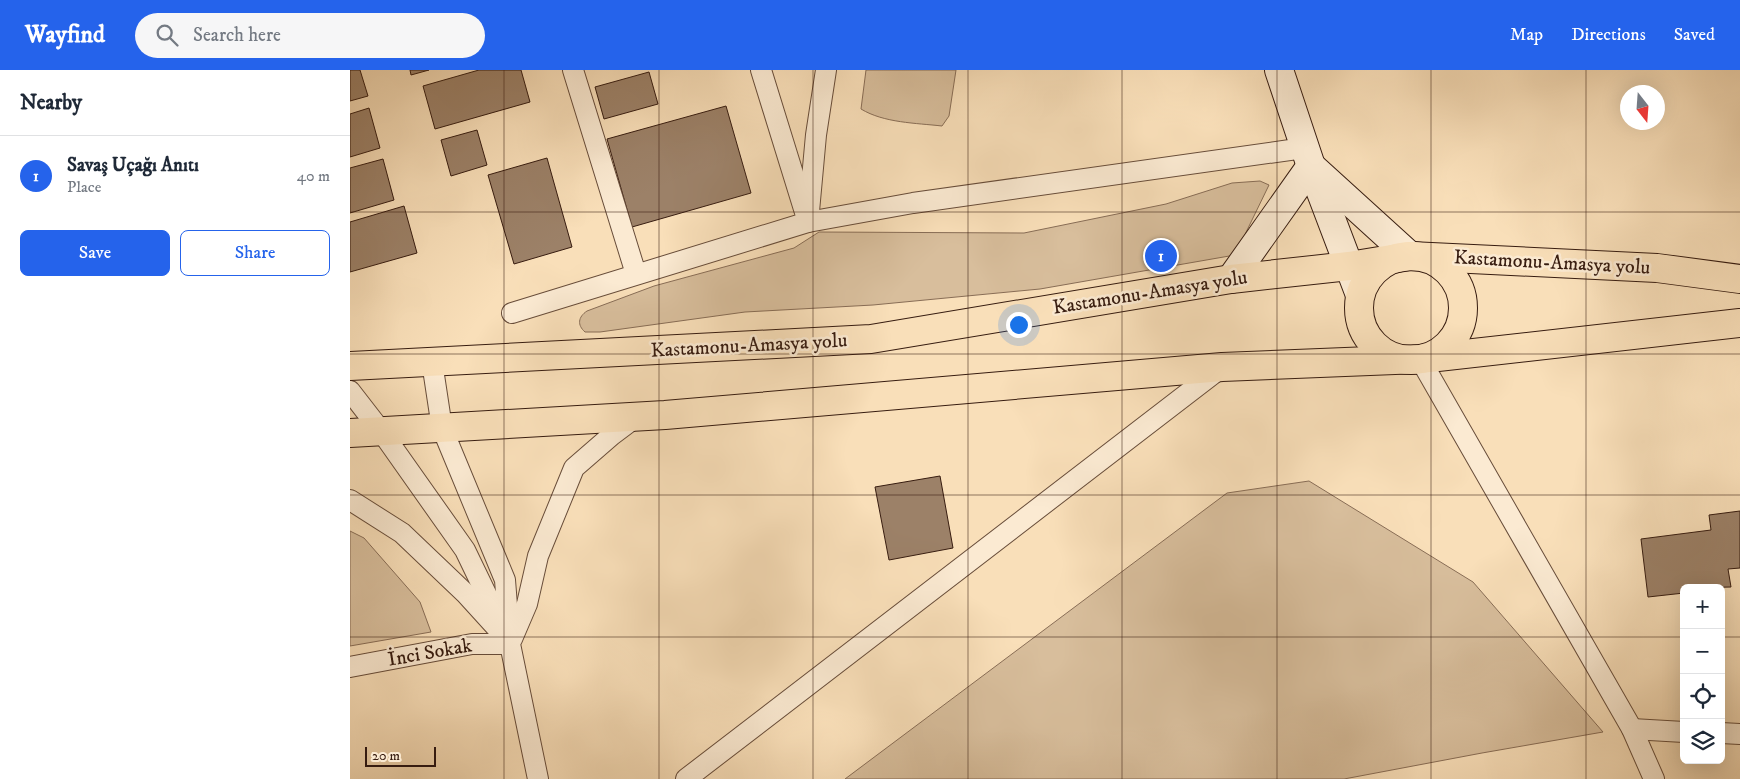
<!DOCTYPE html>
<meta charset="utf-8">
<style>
body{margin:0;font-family:"IM FELL DW Pica",serif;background:#f6f6f7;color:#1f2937}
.controls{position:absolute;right:15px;bottom:15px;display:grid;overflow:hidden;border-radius:8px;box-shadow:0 5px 20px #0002}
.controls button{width:45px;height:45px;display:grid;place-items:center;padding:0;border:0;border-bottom:1px solid #e0e1e3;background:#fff;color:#1f2937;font:25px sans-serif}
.compass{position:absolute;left:1270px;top:15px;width:45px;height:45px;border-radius:50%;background:#fff;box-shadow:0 5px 20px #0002;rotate:163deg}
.scale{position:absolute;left:15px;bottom:12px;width:71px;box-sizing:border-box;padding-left:5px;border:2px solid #371c10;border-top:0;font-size:14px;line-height:18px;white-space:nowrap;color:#371c10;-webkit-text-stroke:4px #fbead2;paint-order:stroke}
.you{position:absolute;left:668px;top:254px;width:18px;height:18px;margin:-12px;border:4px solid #fff;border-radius:50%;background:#1a73e8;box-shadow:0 0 0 8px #1a73e833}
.badge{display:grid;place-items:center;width:32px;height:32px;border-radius:50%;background:#2563eb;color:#fff;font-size:16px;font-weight:700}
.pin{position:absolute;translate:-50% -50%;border:2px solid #fff;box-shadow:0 1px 5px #0006}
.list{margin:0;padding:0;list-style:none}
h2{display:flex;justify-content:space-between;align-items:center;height:65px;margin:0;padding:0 20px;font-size:21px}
h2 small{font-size:16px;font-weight:400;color:#747a83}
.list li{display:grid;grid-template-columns:32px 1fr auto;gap:15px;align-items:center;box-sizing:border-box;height:80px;padding:0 20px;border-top:1px solid #e0e1e3}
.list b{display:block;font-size:19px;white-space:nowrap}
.list p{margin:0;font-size:16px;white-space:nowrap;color:#747a83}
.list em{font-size:16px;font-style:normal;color:#747a83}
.actions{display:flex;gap:10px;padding:15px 20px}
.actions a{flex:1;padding:11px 0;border:1px solid #2563eb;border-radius:8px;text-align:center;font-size:18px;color:#2563eb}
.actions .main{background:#2563eb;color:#fff}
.icon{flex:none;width:28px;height:28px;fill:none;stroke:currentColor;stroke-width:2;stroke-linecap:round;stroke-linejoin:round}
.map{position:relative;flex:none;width:1390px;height:709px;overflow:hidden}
header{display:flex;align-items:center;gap:30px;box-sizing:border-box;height:70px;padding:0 25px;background:#2563eb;color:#fff}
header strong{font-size:24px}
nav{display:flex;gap:28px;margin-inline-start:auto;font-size:18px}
.search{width:350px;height:45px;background:#f6f6f7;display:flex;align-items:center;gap:12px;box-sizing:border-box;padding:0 18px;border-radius:28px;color:#747a83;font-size:19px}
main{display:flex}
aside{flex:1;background:#fff}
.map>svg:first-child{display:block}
.green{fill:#d8be9c;stroke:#886d56}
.building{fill:#9c8168;stroke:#371c10}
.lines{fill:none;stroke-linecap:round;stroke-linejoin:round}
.street-casing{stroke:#684d3a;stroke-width:22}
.secondary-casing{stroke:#371c10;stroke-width:30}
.primary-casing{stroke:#371c10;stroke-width:30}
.street{stroke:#fbead2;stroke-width:20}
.secondary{stroke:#fbead2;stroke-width:28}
.primary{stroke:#f9dfb9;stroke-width:28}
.grid{fill:none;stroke:#371c10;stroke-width:1;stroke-opacity:0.55}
.labels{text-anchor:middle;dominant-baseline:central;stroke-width:5;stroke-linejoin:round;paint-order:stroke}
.street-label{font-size:20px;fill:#371c10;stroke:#fbead2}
</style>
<header>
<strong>Wayfind</strong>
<div class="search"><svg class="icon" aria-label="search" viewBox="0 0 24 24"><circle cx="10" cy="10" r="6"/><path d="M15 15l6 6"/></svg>Search here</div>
<nav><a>Map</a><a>Directions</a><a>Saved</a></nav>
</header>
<main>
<aside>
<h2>Nearby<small></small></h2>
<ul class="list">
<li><span class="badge">1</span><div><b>Savaş Uçağı Anıtı</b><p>Place</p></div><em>40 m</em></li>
</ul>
<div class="actions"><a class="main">Save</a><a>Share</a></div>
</aside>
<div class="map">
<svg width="1390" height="709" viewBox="0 0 1390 709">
<rect width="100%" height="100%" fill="#f9dfb9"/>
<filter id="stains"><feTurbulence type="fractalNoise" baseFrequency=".004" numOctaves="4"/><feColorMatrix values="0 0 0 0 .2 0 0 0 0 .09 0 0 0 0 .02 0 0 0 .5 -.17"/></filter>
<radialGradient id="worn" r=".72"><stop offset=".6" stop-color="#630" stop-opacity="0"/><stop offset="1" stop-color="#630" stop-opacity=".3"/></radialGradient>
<g class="green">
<path d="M516,0H606L599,46L592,56C566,53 534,53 511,39Z"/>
<path d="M910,111L919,115L885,185L690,219L523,235L395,242L250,262H235C227,255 228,247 237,241L304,216L444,178L469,162L674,163L816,134L882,113Z"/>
<polygon points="959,411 1123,512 1253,662 1132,683 994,709 495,709 877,423"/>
<polygon points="0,461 14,468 70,532 81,562 0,576"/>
</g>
<g class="building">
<polygon points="0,0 10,0 18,26 0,31"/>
<polygon points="60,0 79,0 61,5"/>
<polygon points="129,0 171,0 180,32 85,59 73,16"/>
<polygon points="299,2 308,34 254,49 245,17"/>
<polygon points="376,36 401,123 282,157 257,69"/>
<polygon points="19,38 30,78 0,87 0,44"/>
<polygon points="127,60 137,95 101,106 91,70"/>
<polygon points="197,88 222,177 164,194 138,105"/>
<polygon points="33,89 44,130 0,143 0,98"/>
<polygon points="54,136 67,183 0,202 0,152"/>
<polygon points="590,406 603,478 539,490 525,417"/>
<polygon points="1390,441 1390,498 1378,499 1381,517 1334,518 1334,523 1298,527 1291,469 1361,460 1359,445"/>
</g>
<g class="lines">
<g class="street-casing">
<g id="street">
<polyline points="223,0 286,204"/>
<polyline points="476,0 466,65 458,152 563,133 954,78"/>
<polyline points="162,243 458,152 411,0"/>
<polyline points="1070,289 1282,659 1304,709"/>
<polyline points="82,292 92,358 155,510 160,574 188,709"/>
<polyline points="0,321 31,361 115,480 155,563"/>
<polyline points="0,430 52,463 116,524 146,557"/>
<polyline points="162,569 177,534 188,486 224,398 262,365 286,347"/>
<polyline points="0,597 122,574 160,574"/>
<polyline points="1282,659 1334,662"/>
<polyline points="1371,663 1390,664"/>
<polyline points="336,709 872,297"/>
</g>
</g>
<g class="secondary-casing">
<g id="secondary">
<polyline points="929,0 961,96 1010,225"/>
<polyline points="881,209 961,96 1060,186"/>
</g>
</g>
<g class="primary-casing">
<g id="primary">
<circle cx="1061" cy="238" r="52"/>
<polyline points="0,296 521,269 881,209 999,196 1060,186 1307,198 1390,209"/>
<polyline points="0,363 315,345 872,297 1070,289 1390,253"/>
</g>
</g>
<use href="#street" class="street"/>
<use href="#secondary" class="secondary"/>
<use href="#primary" class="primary"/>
</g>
<path class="grid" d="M154,0V709M309,0V709M463,0V709M618,0V709M772,0V709M927,0V709M1081,0V709M1236,0V709M0,142H1390M0,284H1390M0,425H1390M0,567H1334M1371,567H1390"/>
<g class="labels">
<g class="street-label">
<text transform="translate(1202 193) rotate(3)">Kastamonu-Amasya yolu</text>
<text transform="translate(800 223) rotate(-9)">Kastamonu-Amasya yolu</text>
<text transform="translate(399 276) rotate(-3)">Kastamonu-Amasya yolu</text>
<text transform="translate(80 583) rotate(-10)">İnci Sokak</text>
</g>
</g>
<rect width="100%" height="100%" filter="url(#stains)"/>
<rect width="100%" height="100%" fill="url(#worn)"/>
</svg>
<div class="controls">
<button>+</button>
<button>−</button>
<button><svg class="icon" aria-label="locate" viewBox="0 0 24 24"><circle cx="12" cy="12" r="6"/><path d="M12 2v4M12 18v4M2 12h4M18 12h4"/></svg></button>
<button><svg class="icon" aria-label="layers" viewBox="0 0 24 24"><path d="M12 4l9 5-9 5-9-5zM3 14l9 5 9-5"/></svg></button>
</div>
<svg class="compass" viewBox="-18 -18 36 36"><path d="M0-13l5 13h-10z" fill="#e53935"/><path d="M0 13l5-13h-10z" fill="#747a83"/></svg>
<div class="scale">20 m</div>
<div class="you"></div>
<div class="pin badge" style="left:811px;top:186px">1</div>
</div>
</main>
